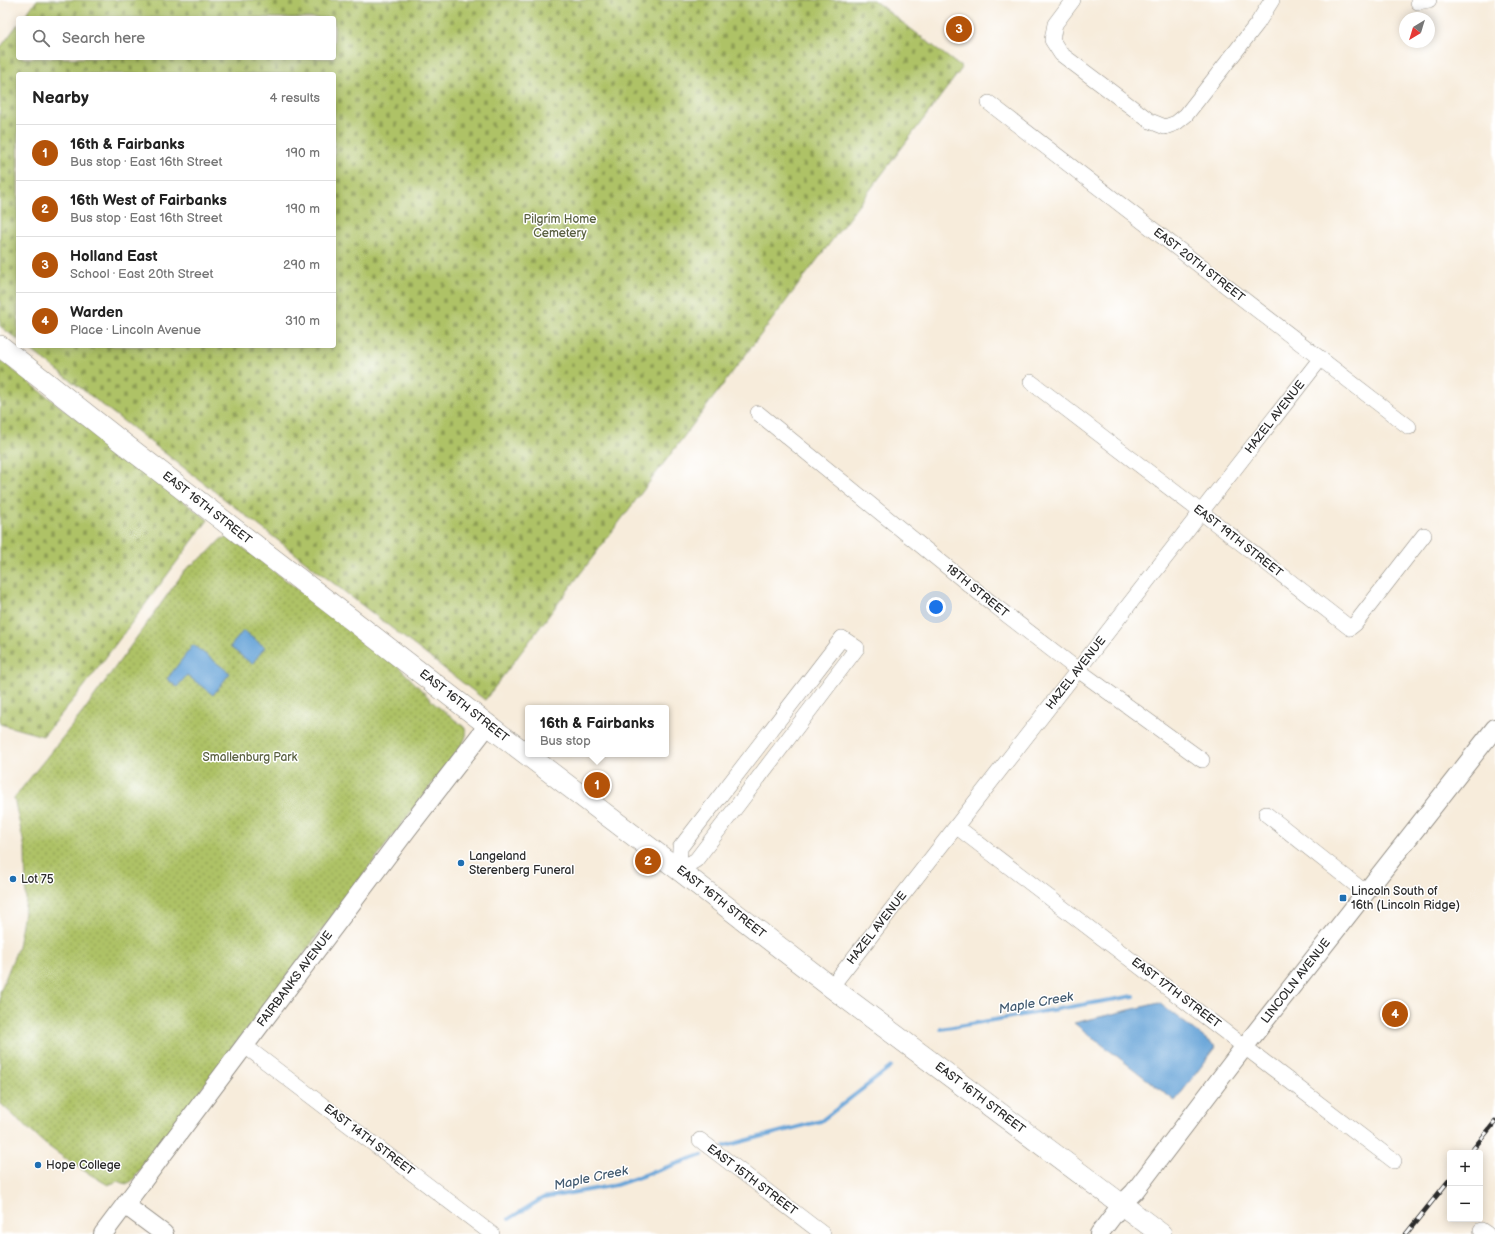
<!DOCTYPE html>
<meta charset="utf-8">
<style>
body{margin:0;font-family:"Balsamiq Sans",sans-serif;background:#f2f2f2;color:#222}
.controls{position:absolute;right:12px;bottom:12px;display:grid;overflow:hidden;border-radius:4px;box-shadow:0 2px 10px #0003}
.controls button{width:36px;height:36px;display:grid;place-items:center;padding:0;border:0;border-bottom:1px solid #e0e0e0;background:#fff;color:#222;font:20px sans-serif}
.compass{position:absolute;left:1399px;top:12px;width:36px;height:36px;border-radius:50%;background:#fff;box-shadow:0 2px 10px #0003;rotate:218deg}
.you{position:absolute;left:936px;top:607px;width:14px;height:14px;margin:-10px;border:3px solid #fff;border-radius:50%;background:#1a73e8;box-shadow:0 0 0 6px #1a73e833}
.badge{display:grid;place-items:center;width:26px;height:26px;border-radius:50%;background:#b45309;color:#fff;font-size:13px;font-weight:700}
.pin{position:absolute;translate:-50% -50%;border:2px solid #fff;box-shadow:0 1px 4px #0006}
.popup{position:absolute;left:525px;top:705px;width:144px;height:52px;box-sizing:border-box;display:grid;place-content:center;border-radius:4px;background:#fff;filter:drop-shadow(0 1px 3px #0005);font-size:13px;white-space:nowrap;color:#767676}
.popup b{font-size:15px;color:#222}
.popup::after{content:'';position:absolute;left:50%;top:100%;margin-left:-8px;border:8px solid transparent;border-top-color:#fff}
.list{margin:0;padding:0;list-style:none}
h2{display:flex;justify-content:space-between;align-items:center;height:52px;margin:0;padding:0 16px;font-size:17px}
h2 small{font-size:13px;font-weight:400;color:#767676}
.list li{display:grid;grid-template-columns:26px 1fr auto;gap:12px;align-items:center;box-sizing:border-box;height:56px;padding:0 16px;border-top:1px solid #e0e0e0}
.list b{display:block;font-size:15px;white-space:nowrap}
.list p{margin:0;font-size:13px;white-space:nowrap;color:#767676}
.list em{font-size:13px;font-style:normal;color:#767676}
.icon{flex:none;width:22px;height:22px;fill:none;stroke:currentColor;stroke-width:2;stroke-linecap:round;stroke-linejoin:round}
.map{position:relative;flex:none;width:1495px;height:1234px;overflow:hidden}
.search{position:absolute;background:#fff;box-shadow:0 2px 10px #0003;left:16px;top:16px;width:320px;height:44px;display:flex;align-items:center;gap:10px;box-sizing:border-box;padding:0 14px;border-radius:4px;color:#767676;font-size:15px}
.panel{position:absolute;background:#fff;box-shadow:0 2px 10px #0003;left:16px;top:72px;width:320px;height:276px;border-radius:4px}
.map>svg:first-child{display:block}
.cemetery{fill:url(#cemetery-stones);stroke:#6c7648}
.park{fill:url(#park-dots);stroke:#6c7648}
.water{fill:#67a4d8;stroke:#496882}
.lines{fill:none;stroke-linecap:round;stroke-linejoin:round}
.stream{stroke:#67a4d8;stroke-width:4}
.minor-casing{stroke:#918c83;stroke-width:16}
.tertiary-casing{stroke:#918c83;stroke-width:20}
.secondary-casing{stroke:#918c83;stroke-width:22}
.minor{stroke:#fff;stroke-width:15}
.tertiary{stroke:#fff;stroke-width:18}
.secondary{stroke:#fff;stroke-width:21}
.rail-casing{stroke:#2b2b2b;stroke-width:4.5}
.rail{stroke:#fff;stroke-width:3;stroke-dasharray:9;stroke-linecap:butt}
.poi-dot{fill:#1f6fb2;stroke:#fff;stroke-width:1.5}
.labels{text-anchor:middle;dominant-baseline:central;stroke-width:3;stroke-linejoin:round;paint-order:stroke}
.park-label{font-size:12px;fill:#596040;stroke:#fff}
.street-label{font-size:12px;fill:#2b2b2b;stroke:#fff}
.poi-label{font-size:12px;fill:#2b2b2b;stroke:#fff;text-anchor:start}
.water-label{font-size:13px;font-style:italic;fill:#435b70;stroke:#fff}
</style>
<div class="map">
<svg width="1495" height="1234" viewBox="0 0 1495 1234">
<defs>
<pattern id="cemetery-stones" width="16" height="16" patternUnits="userSpaceOnUse"><rect width="16" height="16" fill="#aec266"/><path d="M2 7V4a2 2 0 0 1 4 0v3zM10 15v-3a2 2 0 0 1 4 0v3z" fill="#8e9e54"/></pattern>
<pattern id="park-dots" width="8" height="8" patternUnits="userSpaceOnUse"><rect width="8" height="8" fill="#aec266"/><path d="M2 2h.1M6 6h.1" fill="none" stroke="#8e9e54" stroke-width="1.8" stroke-linecap="round"/></pattern>
</defs>
<rect width="100%" height="100%" fill="#fff"/>
<filter id="ink" filterUnits="userSpaceOnUse"><feTurbulence type="fractalNoise" baseFrequency=".025" numOctaves="2"/><feDisplacementMap in="SourceGraphic" scale="8" xChannelSelector="R" yChannelSelector="G"/><feConvolveMatrix kernelMatrix="1 2 1 2 8 2 1 2 1" color-interpolation-filters="sRGB"/></filter>
<filter id="wash" filterUnits="userSpaceOnUse"><feTurbulence type="fractalNoise" baseFrequency=".012" numOctaves="4" result="noise"/><feDisplacementMap in="SourceGraphic" scale="16" xChannelSelector="R" yChannelSelector="G"/><feGaussianBlur stdDeviation="0.9" result="paint"/><feColorMatrix in="noise" values="0 0 0 0 0 0 0 0 0 0 0 0 0 0 0 0 0 1.4 0 .05"/><feComposite in="paint" operator="in"/></filter>
<g filter="url(#wash)">
<rect width="100%" height="100%" fill="#f7ecdb"/>
<g class="cemetery">
<polygon points="37,0 873,0 962,68 485,700 26,346 334,346 334,74 18,74 18,340 0,326 0,48 18,24 18,58 334,58 334,18 23,18"/>
<polygon points="0,360 208,520 83,688 43,736 0,724"/>
</g>
<path class="park" d="M229,537L395,663L436,705L464,727C468,733 466,737 463,743L132,1181L126,1184L118,1181L108,1185L76,1166L45,1144L0,1103V992L18,947L26,900L25,849L14,798L83,712L186,569L208,553L221,539Z"/>
<g class="water">
<polygon points="243,631 265,647 252,664 230,647"/>
<polygon points="193,645 230,673 213,695 187,675 177,687 167,679"/>
<polygon points="1159,1003 1216,1047 1175,1101 1074,1023"/>
</g>
<g class="lines">
<g class="stream">
<polyline points="941,1029 1134,996"/>
<polyline points="725,1146 821,1121 891,1067"/>
<polyline points="509,1219 543,1198 616,1185 702,1155"/>
</g>
</g>
</g>
<g filter="url(#ink)">
<g class="lines">
<g class="minor-casing">
<g id="minor">
<polyline points="1073,0 1055,24 1052,40 1061,54 1150,121 1165,127 1176,123 1186,115 1257,24 1272,0"/>
<polyline points="1418,0 1418,2 1429,0"/>
<polyline points="989,103 1409,427"/>
<polyline points="1031,382 1201,512 1350,628 1355,624 1424,535"/>
<polyline points="758,413 994,605 1078,670 1202,760"/>
<polygon points="842,638 857,648 696,860 679,870 680,848"/>
<polyline points="1266,814 1366,893"/>
<polyline points="957,827 1394,1161"/>
<polyline points="831,987 1321,358"/>
<polyline points="245,1046 492,1234"/>
<polyline points="700,1140 823,1234"/>
<polyline points="1481,1230 1487,1234"/>
</g>
</g>
<g class="tertiary-casing">
<g id="tertiary">
<polyline points="125,1205 164,1234"/>
<polyline points="103,1234 406,831 488,725"/>
<polyline points="1099,1234 1122,1204 1134,1192 1245,1046 1495,728"/>
</g>
</g>
<g class="secondary-casing">
<polyline id="secondary" points="0,346 119,440 488,725 679,870 831,987 1161,1234"/>
</g>
<use href="#minor" class="minor"/>
<use href="#tertiary" class="tertiary"/>
<use href="#secondary" class="secondary"/>
<g class="rail-casing">
<g id="rail">
<polyline points="1470,1153 1495,1122"/>
<polyline points="1406,1234 1450,1179"/>
</g>
</g>
<use href="#rail" class="rail"/>
</g>
</g>
<g class="poi-dot">
<circle cx="461" cy="863" r="4"/>
<circle cx="13" cy="879" r="4"/>
<rect x="1339" y="894" width="8" height="8" rx="2"/>
<circle cx="38" cy="1165" r="4"/>
</g>
<g class="labels">
<g class="park-label">
<text x="560" y="219">Pilgrim Home<tspan x="560" dy="14">Cemetery</tspan></text>
<text x="250" y="757">Smallenburg Park</text>
</g>
<g class="street-label">
<text transform="translate(1199 265) rotate(38)">EAST 20TH STREET</text>
<text transform="translate(1275 417) rotate(-52)">HAZEL AVENUE</text>
<text transform="translate(207 508) rotate(38)">EAST 16TH STREET</text>
<text transform="translate(1238 541) rotate(38)">EAST 19TH STREET</text>
<text transform="translate(977 591) rotate(39)">18TH STREET</text>
<text transform="translate(1076 673) rotate(-52)">HAZEL AVENUE</text>
<text transform="translate(464 706) rotate(38)">EAST 16TH STREET</text>
<text transform="translate(721 902) rotate(38)">EAST 16TH STREET</text>
<text transform="translate(877 928) rotate(-52)">HAZEL AVENUE</text>
<text transform="translate(295 979) rotate(-53)">FAIRBANKS AVENUE</text>
<text transform="translate(1296 981) rotate(-52)">LINCOLN AVENUE</text>
<text transform="translate(1176 993) rotate(37)">EAST 17TH STREET</text>
<text transform="translate(980 1098) rotate(37)">EAST 16TH STREET</text>
<text transform="translate(369 1140) rotate(37)">EAST 14TH STREET</text>
<text transform="translate(752 1180) rotate(37)">EAST 15TH STREET</text>
</g>
<g class="poi-label">
<text x="469" y="856">Langeland<tspan x="469" dy="14">Sterenberg Funeral</tspan></text>
<text x="21" y="879">Lot 75</text>
<text x="1351" y="891">Lincoln South of<tspan x="1351" dy="14">16th (Lincoln Ridge)</tspan></text>
<text x="46" y="1165">Hope College</text>
</g>
<g class="water-label">
<text transform="translate(1036 1003) rotate(-10)">Maple Creek</text>
<text transform="translate(591 1178) rotate(-12)">Maple Creek</text>
</g>
</g>
</svg>
<div class="controls">
<button>+</button>
<button>−</button>
</div>
<svg class="compass" viewBox="-18 -18 36 36"><path d="M0-13l5 13h-10z" fill="#e53935"/><path d="M0 13l5-13h-10z" fill="#767676"/></svg>
<div class="you"></div>
<div class="pin badge" style="left:597px;top:785px">1</div>
<div class="popup"><b>16th &amp; Fairbanks</b>Bus stop</div>
<div class="pin badge" style="left:648px;top:861px">2</div>
<div class="pin badge" style="left:959px;top:29px">3</div>
<div class="pin badge" style="left:1395px;top:1014px">4</div>
<div class="search"><svg class="icon" aria-label="search" viewBox="0 0 24 24"><circle cx="10" cy="10" r="6"/><path d="M15 15l6 6"/></svg>Search here</div>
<section class="panel">
<h2>Nearby<small>4 results</small></h2>
<ul class="list">
<li><span class="badge">1</span><div><b>16th &amp; Fairbanks</b><p>Bus stop · East 16th Street</p></div><em>190 m</em></li>
<li><span class="badge">2</span><div><b>16th West of Fairbanks</b><p>Bus stop · East 16th Street</p></div><em>190 m</em></li>
<li><span class="badge">3</span><div><b>Holland East</b><p>School · East 20th Street</p></div><em>290 m</em></li>
<li><span class="badge">4</span><div><b>Warden</b><p>Place · Lincoln Avenue</p></div><em>310 m</em></li>
</ul>
</section>
</div>
